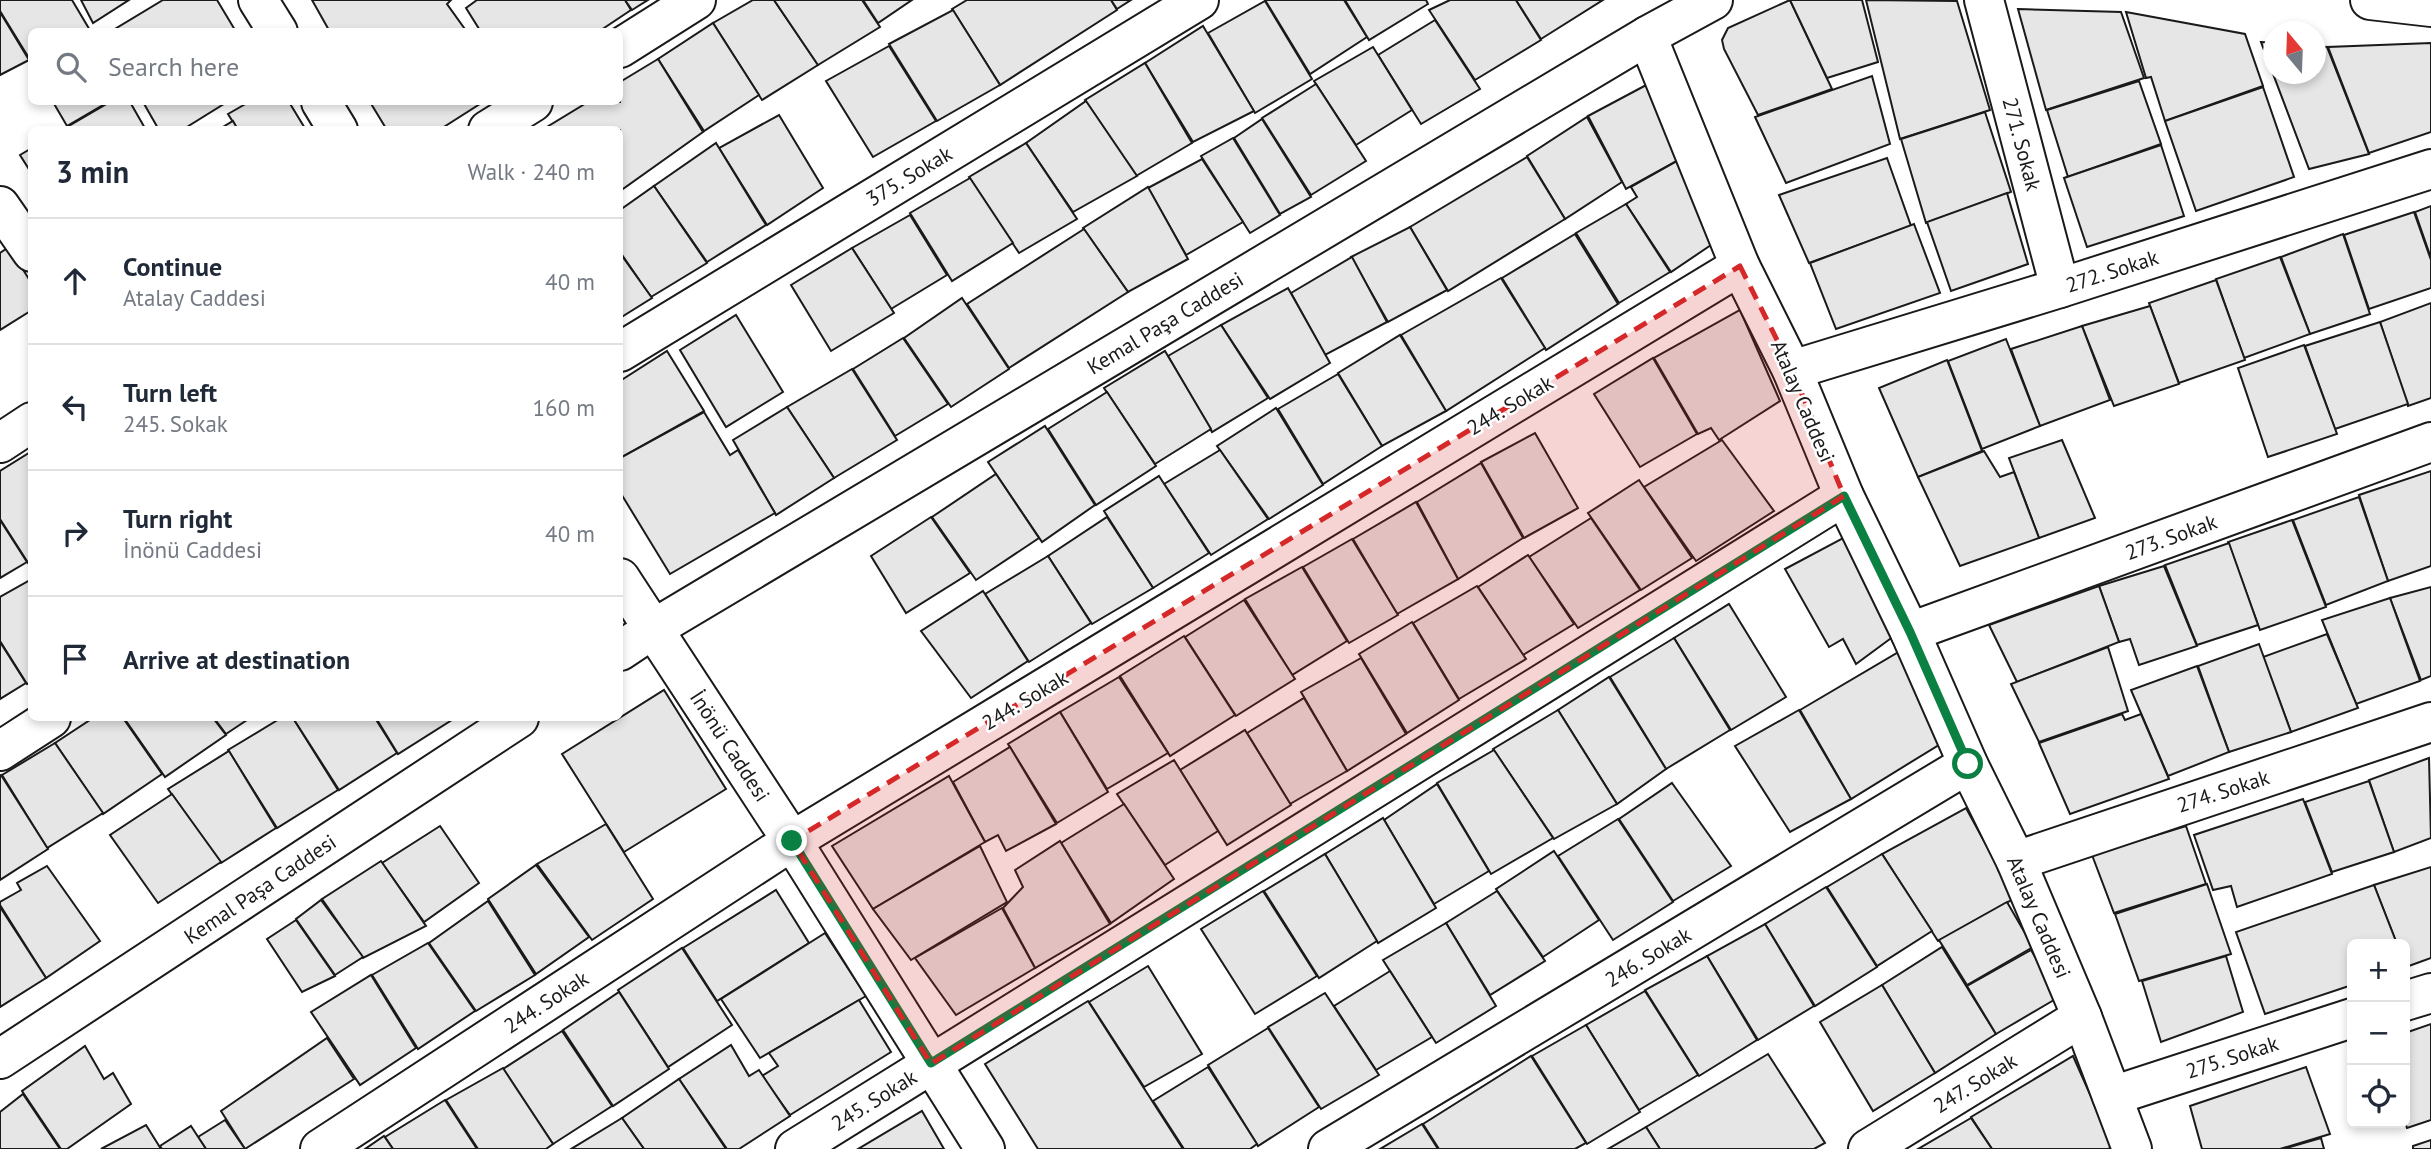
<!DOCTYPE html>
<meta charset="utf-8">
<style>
body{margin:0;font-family:"PT Sans",sans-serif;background:#f2f2f3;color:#1f2937}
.controls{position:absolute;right:21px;bottom:21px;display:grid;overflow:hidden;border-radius:10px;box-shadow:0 4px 10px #0003}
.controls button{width:63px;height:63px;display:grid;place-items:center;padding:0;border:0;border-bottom:2px solid #e0e1e3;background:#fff;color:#1f2937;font:35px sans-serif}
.compass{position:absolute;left:2263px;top:21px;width:63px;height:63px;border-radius:50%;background:#fff;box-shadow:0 4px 10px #0003;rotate:341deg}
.stop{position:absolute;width:21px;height:21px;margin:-16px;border:5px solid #0b8043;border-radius:50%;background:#fff}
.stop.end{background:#0b8043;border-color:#fff;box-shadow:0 2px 7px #0008}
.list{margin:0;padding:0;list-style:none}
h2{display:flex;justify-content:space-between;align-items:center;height:91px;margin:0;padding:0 28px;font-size:30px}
h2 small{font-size:23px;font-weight:400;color:#747a83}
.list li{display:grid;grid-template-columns:46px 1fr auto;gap:21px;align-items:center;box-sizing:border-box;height:126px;padding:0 28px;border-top:2px solid #e0e1e3}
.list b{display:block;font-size:26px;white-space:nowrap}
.list p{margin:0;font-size:23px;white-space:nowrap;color:#747a83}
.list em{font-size:23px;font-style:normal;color:#747a83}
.icon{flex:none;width:38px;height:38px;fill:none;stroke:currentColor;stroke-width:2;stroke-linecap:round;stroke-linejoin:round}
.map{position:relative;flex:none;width:2431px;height:1149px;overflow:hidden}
.search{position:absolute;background:#fff;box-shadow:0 4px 10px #0003;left:28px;top:28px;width:595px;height:77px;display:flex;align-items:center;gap:18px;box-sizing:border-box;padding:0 24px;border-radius:10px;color:#747a83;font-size:26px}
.panel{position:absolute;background:#fff;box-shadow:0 4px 10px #0003;left:28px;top:126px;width:595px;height:595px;border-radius:10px}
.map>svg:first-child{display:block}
.building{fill:#e6e6e6;stroke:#1a1a1a;stroke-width:2}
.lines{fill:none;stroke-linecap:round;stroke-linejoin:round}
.minor-casing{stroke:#1a1a1a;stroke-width:42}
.minor{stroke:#fff;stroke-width:38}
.route{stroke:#0b8043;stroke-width:9}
.marked{fill:#d62828;fill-opacity:0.2;stroke:#d62828;stroke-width:5;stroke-dasharray:14 9;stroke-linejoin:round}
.labels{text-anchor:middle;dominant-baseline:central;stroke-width:5;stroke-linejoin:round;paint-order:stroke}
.street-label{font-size:21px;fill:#1a1a1a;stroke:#fff}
</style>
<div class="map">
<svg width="2431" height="1149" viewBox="0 0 2431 1149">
<rect width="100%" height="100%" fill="#fff"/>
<g class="building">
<polygon points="0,0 72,0 91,32 32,32 32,63 0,11"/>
<polygon points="81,0 129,0 93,23"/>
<polygon points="163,0 217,0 235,30 110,32"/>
<polygon points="312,0 451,0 447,4 467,32 330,32"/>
<polygon points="477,0 625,0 631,10 598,32 481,32 466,8"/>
<polygon points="625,0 648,0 632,10"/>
<polygon points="753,0 774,0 818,65 762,100 713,23"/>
<polygon points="774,0 862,0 880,27 818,65"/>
<polygon points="863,0 912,0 878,23"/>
<polygon points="967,0 1111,0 1117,10 1000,85 952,9"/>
<polygon points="1111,0 1131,0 1117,9"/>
<polygon points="1265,0 1344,0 1367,37 1310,74"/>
<polygon points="1345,0 1426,0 1428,4 1369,40"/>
<polygon points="1450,0 1516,0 1541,40 1475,80 1429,10"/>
<polygon points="1516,0 1603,0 1541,39"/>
<polygon points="1790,0 1832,89 1758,115 1724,49 1722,40 1728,28"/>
<polygon points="1790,0 1862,0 1878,62 1827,78"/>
<polygon points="1866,0 1957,1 1990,110 1900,139"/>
<polygon points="1265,1 1312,79 1255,113 1208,33"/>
<polygon points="2018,9 2121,12 2144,78 2046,110"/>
<polygon points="953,10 1000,85 937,121 889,44"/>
<polygon points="0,12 29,60 0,75"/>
<polygon points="2126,12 2245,34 2263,86 2165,121 2151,77 2146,78"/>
<polygon points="1435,20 1480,89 1421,124 1378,55"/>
<polygon points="713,23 759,95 704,131 658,59"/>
<polygon points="1203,26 1254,111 1193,142 1145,63"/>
<polygon points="2261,42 2274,43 2274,74 2316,74 2316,46 2327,47 2369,154 2309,169"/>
<polygon points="2431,43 2431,132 2369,153 2328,47"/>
<polygon points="889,46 936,121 873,157 826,81"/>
<polygon points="1373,47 1412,110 1356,145 1314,81"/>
<polygon points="658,59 703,132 620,191 620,130 542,130 588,102 620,102 620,82"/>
<polygon points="1145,63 1192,143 1136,176 1085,100"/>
<polygon points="1872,76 1890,144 1786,183 1755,117"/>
<polygon points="2139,81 2161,144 2068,177 2047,110"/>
<polygon points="1650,83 1684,157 1626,189 1588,116"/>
<polygon points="1316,84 1366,161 1311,195 1262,118"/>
<polygon points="2263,87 2294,177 2196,211 2165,121"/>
<polygon points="1086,101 1137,176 1073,212 1026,143"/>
<polygon points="53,102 108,102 67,126"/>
<polygon points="110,102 130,102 146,130 62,130"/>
<polygon points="143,102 227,102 182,130 159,130"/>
<polygon points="249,102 289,102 306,130 238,130 228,114"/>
<polygon points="370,102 483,102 439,130 387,130"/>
<polygon points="1985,112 2011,192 1926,223 1901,139"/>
<polygon points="779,115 823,188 767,225 719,148"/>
<polygon points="1587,117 1622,182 1565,219 1527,156"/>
<polygon points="1262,119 1311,197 1280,214 1234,138"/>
<polygon points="233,121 238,130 218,130"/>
<polygon points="1233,138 1280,215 1250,233 1201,156"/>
<polygon points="716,143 766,225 707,262 654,186"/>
<polygon points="1026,143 1077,219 1019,253 969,177"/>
<polygon points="2161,145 2184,216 2087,247 2064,178"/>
<polygon points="32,148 32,174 20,155"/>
<polygon points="1527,157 1565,219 1448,291 1410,227"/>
<polygon points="1887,158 1911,226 1809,263 1779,195"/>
<polygon points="1202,159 1243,222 1186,255 1148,188"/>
<polygon points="1679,160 1717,241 1671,272 1626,204 1637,197 1631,187"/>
<polygon points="970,178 1013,243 952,281 910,213"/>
<polygon points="654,186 707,263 651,297 620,252 620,210"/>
<polygon points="1148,187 1188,259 1128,292 1083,228"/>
<polygon points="2007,193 2028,264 1951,291 1927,222"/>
<polygon points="1626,204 1670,272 1619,303 1576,233"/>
<polygon points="2431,206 2431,258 2415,212"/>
<polygon points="2414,212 2431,260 2431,288 2369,309 2344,235"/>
<polygon points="910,215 947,275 891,309 852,248"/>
<polygon points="1914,224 1940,293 1836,329 1810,263"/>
<polygon points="1410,227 1447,290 1388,322 1351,257"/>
<polygon points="1084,229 1128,292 1009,368 967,304"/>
<polygon points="1575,234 1618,304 1546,350 1502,278"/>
<polygon points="2343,234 2370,314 2310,334 2281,257"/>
<polygon points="9,247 32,284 32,310 0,330 0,253"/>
<polygon points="852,248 894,313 831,351 791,285"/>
<polygon points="620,253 652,298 620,318"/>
<polygon points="1352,257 1387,322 1325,355 1291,293"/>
<polygon points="2280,257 2310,334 2244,358 2216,279"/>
<polygon points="1501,278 1545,348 1446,411 1401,335"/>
<polygon points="2216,280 2245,360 2179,383 2149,303"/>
<polygon points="1288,288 1330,363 1270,399 1221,325"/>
<polygon points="962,298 1009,369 951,407 904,338"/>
<polygon points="2431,303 2431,398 2408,406 2380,322"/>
<polygon points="2150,306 2179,384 2114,406 2082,326"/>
<polygon points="1740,310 1780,401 1719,440 1711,428 1698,434 1654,358"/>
<polygon points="736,315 783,392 726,427 680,350"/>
<polygon points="2380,322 2408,404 2335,429 2305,346"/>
<polygon points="1221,325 1268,398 1212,432 1168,356"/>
<polygon points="2082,326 2110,400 2040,426 2011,349"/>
<polygon points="1400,335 1446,411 1382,446 1338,373"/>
<polygon points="903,338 948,404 895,436 853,369"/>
<polygon points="2006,339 2040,426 1982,449 1948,361"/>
<polygon points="2304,345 2337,434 2268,457 2238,368"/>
<polygon points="667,351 704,411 620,458 620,381"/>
<polygon points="1165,351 1211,429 1155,464 1104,388"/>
<polygon points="1653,358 1697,434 1640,467 1594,394"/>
<polygon points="1947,360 1982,451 1918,477 1879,388"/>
<polygon points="852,369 897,440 834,478 787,407"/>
<polygon points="1338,374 1382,446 1323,484 1278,409"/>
<polygon points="1107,392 1156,466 1096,505 1048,429"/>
<polygon points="787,407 834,478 776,515 733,440"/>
<polygon points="1276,408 1323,485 1269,519 1217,446"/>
<polygon points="704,412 730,455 738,450 775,513 670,574 620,492 620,458"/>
<polygon points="1045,426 1095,505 1042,542 988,462"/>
<polygon points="1535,433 1578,508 1524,538 1481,462"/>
<polygon points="1722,440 1774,511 1696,561 1644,487"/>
<polygon points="2062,440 2095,518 2039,538 2009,458"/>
<polygon points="1220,450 1268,519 1211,555 1164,484"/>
<polygon points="32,451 32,569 0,519 0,471"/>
<polygon points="1984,451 2000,477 2014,472 2039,538 1960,566 1918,477"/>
<polygon points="1481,463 1523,538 1458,579 1417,502"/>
<polygon points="2431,471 2431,566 2388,581 2359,495"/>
<polygon points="996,474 1039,538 976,580 932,517"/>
<polygon points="1159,476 1209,553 1153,588 1104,511"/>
<polygon points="1639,480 1692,558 1641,590 1588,513"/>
<polygon points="2359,497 2388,581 2326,605 2293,520"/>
<polygon points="1416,502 1458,579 1397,614 1353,539"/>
<polygon points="931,517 970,573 906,613 871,556"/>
<polygon points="1107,517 1153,588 1092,624 1048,556"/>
<polygon points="1591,518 1640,590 1578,628 1529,557"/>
<polygon points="0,520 27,562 0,578"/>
<polygon points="2292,520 2326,607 2260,630 2228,542"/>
<polygon points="1845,537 1894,636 1856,664 1843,639 1829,647 1785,569"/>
<polygon points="1352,539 1398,615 1349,643 1303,567"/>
<polygon points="2229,543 2258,625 2197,645 2165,565"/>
<polygon points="1528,555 1574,624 1523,655 1478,587"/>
<polygon points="1048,556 1091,623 1029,662 985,594"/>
<polygon points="2164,566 2197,646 2139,665 2130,639 2119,642 2099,586"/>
<polygon points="1302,567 1347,641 1292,675 1245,599"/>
<polygon points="32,579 32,682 27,684 0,641 0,597"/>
<polygon points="1477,586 1526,659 1459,699 1413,623"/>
<polygon points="2099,586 2119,642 2017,682 1989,625"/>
<polygon points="2431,587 2431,676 2421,680 2390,598"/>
<polygon points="983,591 1028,661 971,698 921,631"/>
<polygon points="2390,598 2420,681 2356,704 2322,620"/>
<polygon points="1244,600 1295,679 1236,716 1185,637"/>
<polygon points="1729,604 1786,697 1731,730 1674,638"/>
<polygon points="1412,622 1459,700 1407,733 1359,654"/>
<polygon points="2327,634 2358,708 2291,732 2263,657"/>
<polygon points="1184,636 1235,715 1170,756 1120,676"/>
<polygon points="1674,638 1730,730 1666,769 1610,677"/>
<polygon points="0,642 26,683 0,699"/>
<polygon points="2259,644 2291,732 2229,752 2198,666"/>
<polygon points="2108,647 2128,711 2039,742 2011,684"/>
<polygon points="1902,650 1942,743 1851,799 1800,710"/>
<polygon points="1361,658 1406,734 1347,771 1301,692"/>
<polygon points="2197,666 2229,752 2168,776 2131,690"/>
<polygon points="1119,677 1168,753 1107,789 1060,712"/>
<polygon points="1609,677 1666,769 1617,804 1558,710"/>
<polygon points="664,690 726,789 624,852 562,754"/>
<polygon points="1304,698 1347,771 1290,804 1247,733"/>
<polygon points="1558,710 1617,804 1554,839 1493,749"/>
<polygon points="1799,710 1851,799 1790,832 1735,746"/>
<polygon points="1060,712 1108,792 1057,823 1008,744"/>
<polygon points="2122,714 2125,720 2141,714 2169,779 2070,814 2039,743"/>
<polygon points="93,718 123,718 162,774 103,814 55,743"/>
<polygon points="124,718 213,718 226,735 165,777"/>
<polygon points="214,718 250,718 226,734"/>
<polygon points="281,718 293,718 338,790 277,828 228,750"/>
<polygon points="293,718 375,718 397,753 339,790"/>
<polygon points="376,718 455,718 398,754"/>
<polygon points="1245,730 1291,805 1227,845 1180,770"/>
<polygon points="55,743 103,813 47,848 2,775"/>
<polygon points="1010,747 1056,824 1006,851 998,835 985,842 953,782"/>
<polygon points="1494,750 1553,838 1491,874 1437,783"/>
<polygon points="229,751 276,828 221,863 168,789"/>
<polygon points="2429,758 2431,838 2394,852 2369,780"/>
<polygon points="1174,760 1218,831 1165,865 1117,794"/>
<polygon points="1,775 48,849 0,880 0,776"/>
<polygon points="949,776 985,842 873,909 832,846"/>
<polygon points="2369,781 2394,852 2332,872 2305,802"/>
<polygon points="1672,783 1731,866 1673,901 1619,819"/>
<polygon points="1437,784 1489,871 1434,904 1384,820"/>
<polygon points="172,794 221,862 158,903 110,835"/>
<polygon points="2303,799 2332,874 2237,907 2231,886 2213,890 2194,835"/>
<polygon points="1124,804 1174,879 1111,923 1061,843"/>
<polygon points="1966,808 2015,898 1938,941 1882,854"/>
<polygon points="1383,818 1436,908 1378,943 1325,854"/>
<polygon points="1618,819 1673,902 1613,940 1558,856"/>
<polygon points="606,824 653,899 592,940 537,864"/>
<polygon points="440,826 479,883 424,922 382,863"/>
<polygon points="2186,826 2206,884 2114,913 2092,855"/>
<polygon points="1060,841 1110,924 1035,968 1003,908 1023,887 1015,870"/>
<polygon points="980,846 1007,902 911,960 873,909"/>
<polygon points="1554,851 1599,920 1543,957 1496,889"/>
<polygon points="1325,854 1377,941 1319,978 1264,891"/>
<polygon points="1882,854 1932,931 1877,966 1827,887"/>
<polygon points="381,861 426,926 363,958 322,899"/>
<polygon points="536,865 589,937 536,974 488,899"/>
<polygon points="47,866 100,941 46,978 0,905 0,902 21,890 17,883"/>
<polygon points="2431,867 2431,958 2406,967 2405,944 2397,944 2374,885"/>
<polygon points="2207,884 2231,954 2139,981 2115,914"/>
<polygon points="2374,885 2397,944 2352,944 2352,985 2265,1014 2236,932"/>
<polygon points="1826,887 1877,967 1815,1006 1765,924"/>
<polygon points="776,890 809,943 717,1001 683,948"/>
<polygon points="1263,891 1317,976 1255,1014 1201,929"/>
<polygon points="1497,891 1545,961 1490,995 1446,923"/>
<polygon points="321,900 363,957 335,975 296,919"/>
<polygon points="488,901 535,975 476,1011 429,943"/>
<polygon points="2007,902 2033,947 1967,985 1939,940"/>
<polygon points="0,907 46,978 0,1007"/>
<polygon points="1002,908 1035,968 956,1015 915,958"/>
<polygon points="296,920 335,976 302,992 267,939"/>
<polygon points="1446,923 1496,1006 1436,1043 1383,960"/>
<polygon points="1765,924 1814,1006 1758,1040 1707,956"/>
<polygon points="825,933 866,996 760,1058 721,999"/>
<polygon points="428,943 475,1011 418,1049 372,975"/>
<polygon points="1942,947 1996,1034 1935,1073 1882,985"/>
<polygon points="682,948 732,1025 668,1067 618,990"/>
<polygon points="2031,950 2059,997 1996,1034 1967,986"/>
<polygon points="1707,956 1757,1040 1699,1076 1645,990"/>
<polygon points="2226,956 2243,1012 2161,1042 2142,981"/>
<polygon points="1148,966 1202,1054 1144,1087 1089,1002"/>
<polygon points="1390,971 1432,1037 1376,1070 1334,1006"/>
<polygon points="371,975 416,1048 360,1085 311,1012"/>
<polygon points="1882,985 1935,1073 1873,1111 1820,1022"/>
<polygon points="1645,991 1698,1075 1639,1110 1586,1025"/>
<polygon points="619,992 669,1069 613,1106 563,1030"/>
<polygon points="1325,993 1379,1075 1321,1109 1268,1027"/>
<polygon points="859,1000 891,1052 790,1115 762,1076 778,1066 769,1053"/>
<polygon points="1088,1001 1183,1149 1038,1149 985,1064"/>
<polygon points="2431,1024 2431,1120 2407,1128 2405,1122 2405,1033"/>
<polygon points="1586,1025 1640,1112 1587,1144 1532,1056"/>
<polygon points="1268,1028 1319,1107 1258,1146 1208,1065"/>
<polygon points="562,1031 612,1106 553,1144 503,1069"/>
<polygon points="327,1038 354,1079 245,1149 221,1111"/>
<polygon points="731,1045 749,1076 759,1070 790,1116 739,1149 727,1149 679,1079"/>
<polygon points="85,1046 104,1079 113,1073 131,1104 67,1149 61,1149 22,1091"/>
<polygon points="1768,1054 1825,1143 1814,1149 1660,1149 1646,1127"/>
<polygon points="1531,1056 1586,1143 1575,1149 1439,1149 1423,1124"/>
<polygon points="2073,1056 2113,1146 2108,1149 1992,1149 1971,1117"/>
<polygon points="1208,1067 1257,1144 1250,1149 1184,1149 1153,1101"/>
<polygon points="2306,1067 2330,1134 2280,1149 2202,1149 2190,1106"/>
<polygon points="503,1068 553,1144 546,1149 478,1149 446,1100"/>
<polygon points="679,1079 726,1149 644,1149 622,1118"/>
<polygon points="23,1094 60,1149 0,1149 0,1112"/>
<polygon points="445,1100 477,1149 393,1149 385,1137"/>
<polygon points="922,1111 944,1149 858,1149"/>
<polygon points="622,1118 644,1149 571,1149"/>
<polygon points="1971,1118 1992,1149 1918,1149"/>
<polygon points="225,1120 245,1149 206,1149 198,1137"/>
<polygon points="1422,1124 1438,1149 1380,1149"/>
<polygon points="146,1125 161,1149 101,1149"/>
<polygon points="191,1126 206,1149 162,1149 160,1146"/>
<polygon points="1646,1127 1660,1149 1608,1149"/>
<polygon points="384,1136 393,1149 365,1149"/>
<polygon points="2321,1138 2324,1149 2283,1149"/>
<polygon points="2431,1140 2431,1149 2413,1149 2413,1146"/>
</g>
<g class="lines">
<g class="minor-casing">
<g id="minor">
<polyline points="258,0 278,32"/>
<polyline points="1984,0 2060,288"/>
<polyline points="2370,0 2431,7"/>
<polyline points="1647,36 1740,266 1792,370 1844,496 1910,632 1968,764 2016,861 2082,1017 2132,1149"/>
<polyline points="620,48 696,0"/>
<polyline points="321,102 338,130"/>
<polyline points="488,130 533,102"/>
<polyline points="0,206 32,252"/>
<polyline points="620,352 1199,0"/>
<polyline points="1792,370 2060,288 2431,169"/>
<polyline points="0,443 32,422"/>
<polyline points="620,578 792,841 985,1149"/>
<polyline points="1910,632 2431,442"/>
<polyline points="620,651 653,629 1647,36 1713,0"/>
<polyline points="0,751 51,718"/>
<polyline points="2016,861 2431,722"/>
<polyline points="2405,1001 2431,993"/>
<polyline points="0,1059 519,718"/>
<polyline points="2112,1096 2352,1018"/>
<polyline points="320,1149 792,841 1740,266"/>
<polyline points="795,1149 1844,496"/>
<polyline points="1328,1149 1968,764"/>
<polyline points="1868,1149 2082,1017"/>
</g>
</g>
<use href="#minor" class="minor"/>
</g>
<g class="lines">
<polyline class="route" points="792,841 931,1063 1844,496 1910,632 1968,764"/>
</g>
<path class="marked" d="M1740,266L1792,370L1844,496L931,1064L792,841Z"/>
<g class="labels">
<g class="street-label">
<text transform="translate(2022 144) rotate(75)">271. Sokak</text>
<text transform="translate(909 176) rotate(-31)">375. Sokak</text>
<text transform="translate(2112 271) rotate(-18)">272. Sokak</text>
<text transform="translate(1165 323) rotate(-31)">Kemal Paşa Caddesi</text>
<text transform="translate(1803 401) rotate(67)">Atalay Caddesi</text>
<text transform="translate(1510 405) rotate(-31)">244. Sokak</text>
<text transform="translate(2171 537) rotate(-20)">273. Sokak</text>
<text transform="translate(1025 700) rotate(-31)">244. Sokak</text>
<text transform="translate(730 746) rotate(57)">İnönü Caddesi</text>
<text transform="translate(2223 791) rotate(-18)">274. Sokak</text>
<text transform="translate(260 889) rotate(-34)">Kemal Paşa Caddesi</text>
<text transform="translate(2039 917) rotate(67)">Atalay Caddesi</text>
<text transform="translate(1648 957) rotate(-31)">246. Sokak</text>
<text transform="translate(546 1002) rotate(-33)">244. Sokak</text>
<text transform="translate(2232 1057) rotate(-18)">275. Sokak</text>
<text transform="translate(1975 1083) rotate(-32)">247. Sokak</text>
<text transform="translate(874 1100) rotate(-32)">245. Sokak</text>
</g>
</g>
</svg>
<div class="controls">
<button>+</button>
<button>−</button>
<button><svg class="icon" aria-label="locate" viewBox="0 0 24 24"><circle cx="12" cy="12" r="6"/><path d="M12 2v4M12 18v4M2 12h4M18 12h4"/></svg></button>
</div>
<svg class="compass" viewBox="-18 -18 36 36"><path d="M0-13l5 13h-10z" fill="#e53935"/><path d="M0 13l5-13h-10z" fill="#747a83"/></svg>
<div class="stop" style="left:1968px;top:764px"></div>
<div class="stop end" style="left:792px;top:841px"></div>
<div class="search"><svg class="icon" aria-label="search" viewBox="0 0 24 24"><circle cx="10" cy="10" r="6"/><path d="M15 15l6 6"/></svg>Search here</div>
<section class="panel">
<h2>3 min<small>Walk · 240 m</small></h2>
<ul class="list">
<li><svg class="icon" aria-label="ahead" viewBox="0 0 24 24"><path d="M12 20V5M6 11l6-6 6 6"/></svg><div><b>Continue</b><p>Atalay Caddesi</p></div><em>40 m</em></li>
<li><svg class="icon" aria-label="left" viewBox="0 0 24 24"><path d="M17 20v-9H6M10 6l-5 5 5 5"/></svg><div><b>Turn left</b><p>245. Sokak</p></div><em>160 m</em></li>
<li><svg class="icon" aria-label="right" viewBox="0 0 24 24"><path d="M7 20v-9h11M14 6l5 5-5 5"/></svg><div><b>Turn right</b><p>İnönü Caddesi</p></div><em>40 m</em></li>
<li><svg class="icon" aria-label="arrive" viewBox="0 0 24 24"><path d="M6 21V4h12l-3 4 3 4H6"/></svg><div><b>Arrive at destination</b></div></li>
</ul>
</section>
</div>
